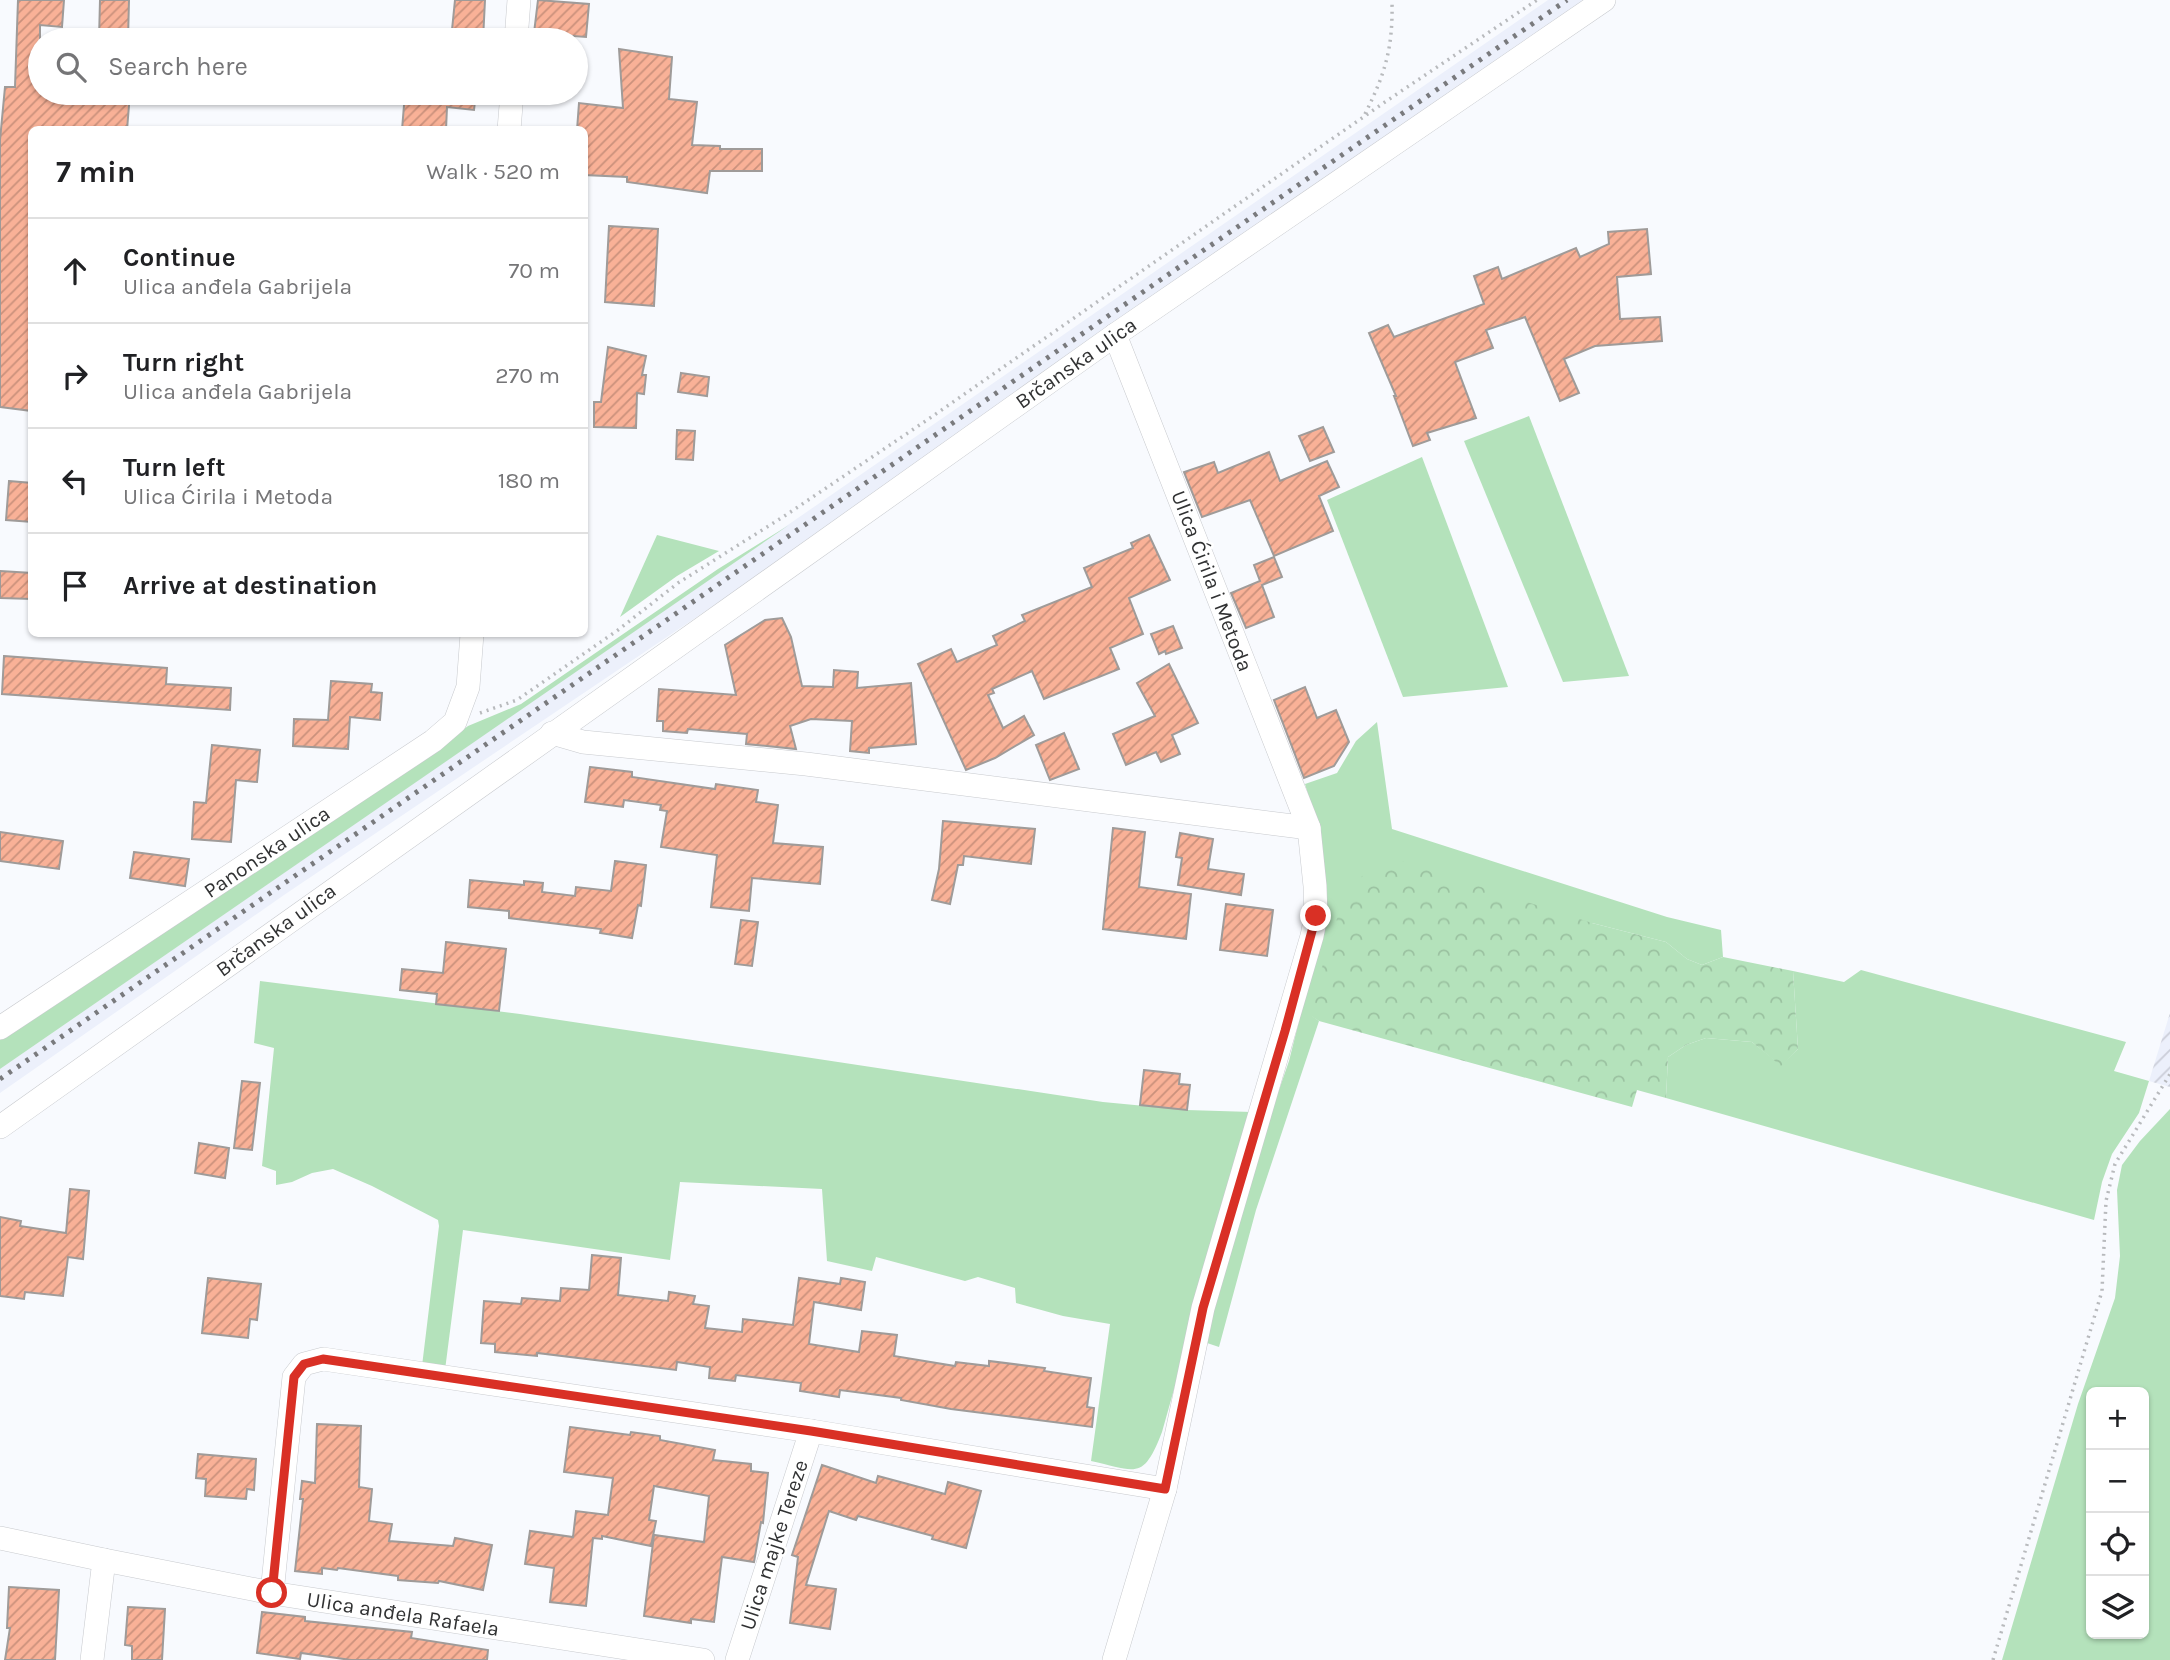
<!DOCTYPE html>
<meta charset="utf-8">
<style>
body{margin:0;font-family:Karla,sans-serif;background:#f2f2f2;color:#202124}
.controls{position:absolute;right:21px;bottom:21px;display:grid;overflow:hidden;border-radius:10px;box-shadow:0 2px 5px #0004}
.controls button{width:63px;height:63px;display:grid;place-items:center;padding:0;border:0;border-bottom:2px solid #e0e0e0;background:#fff;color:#202124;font:35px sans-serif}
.stop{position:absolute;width:21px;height:21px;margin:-16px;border:5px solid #d93025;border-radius:50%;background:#fff}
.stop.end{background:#d93025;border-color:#fff;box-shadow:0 2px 7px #0008}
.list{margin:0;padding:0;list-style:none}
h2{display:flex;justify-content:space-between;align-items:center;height:91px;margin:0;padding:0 28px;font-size:30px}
h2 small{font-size:23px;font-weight:400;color:#757577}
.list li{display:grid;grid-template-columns:46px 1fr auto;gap:21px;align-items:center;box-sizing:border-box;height:105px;padding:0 28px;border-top:2px solid #e0e0e0}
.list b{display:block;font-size:26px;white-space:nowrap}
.list p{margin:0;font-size:23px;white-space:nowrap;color:#757577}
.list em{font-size:23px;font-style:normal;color:#757577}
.icon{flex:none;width:38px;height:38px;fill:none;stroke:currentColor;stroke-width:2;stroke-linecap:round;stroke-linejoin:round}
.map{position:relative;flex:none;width:2170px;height:1660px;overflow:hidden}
.search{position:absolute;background:#fff;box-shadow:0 2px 5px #0004;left:28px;top:28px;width:560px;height:77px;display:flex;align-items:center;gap:18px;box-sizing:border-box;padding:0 24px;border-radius:38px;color:#757577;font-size:26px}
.panel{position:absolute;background:#fff;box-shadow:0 2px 5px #0004;left:28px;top:126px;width:560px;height:511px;border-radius:10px}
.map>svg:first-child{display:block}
.built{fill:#ecf0fb}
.industrial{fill:url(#industrial-furrows)}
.grass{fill:#b4e2bb;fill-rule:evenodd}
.forest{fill:url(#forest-crowns)}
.building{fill:url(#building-hatch);stroke:#9f9b99;stroke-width:2}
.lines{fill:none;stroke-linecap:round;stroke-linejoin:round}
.minor-casing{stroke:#c8cace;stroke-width:24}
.path{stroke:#b8babd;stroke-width:3.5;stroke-dasharray:2 5;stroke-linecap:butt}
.minor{stroke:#fff;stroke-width:23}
.rail{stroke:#797a7d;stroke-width:5;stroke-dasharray:3.5 7;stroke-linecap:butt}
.route{stroke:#d93025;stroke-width:9}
.labels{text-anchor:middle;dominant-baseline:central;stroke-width:5;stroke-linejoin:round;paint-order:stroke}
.street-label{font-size:21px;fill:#313233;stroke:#fff}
</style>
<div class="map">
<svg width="2170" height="1660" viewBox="0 0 2170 1660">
<defs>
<pattern id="industrial-furrows" width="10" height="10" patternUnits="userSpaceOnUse" patternTransform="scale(1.75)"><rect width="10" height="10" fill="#ecf0fb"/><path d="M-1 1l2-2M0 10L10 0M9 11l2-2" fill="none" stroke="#cbced8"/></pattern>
<pattern id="forest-crowns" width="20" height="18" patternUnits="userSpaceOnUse" patternTransform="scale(1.75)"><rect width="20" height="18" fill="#b4e2bb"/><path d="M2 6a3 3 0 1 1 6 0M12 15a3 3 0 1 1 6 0" fill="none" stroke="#9bc2a1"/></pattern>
<pattern id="building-hatch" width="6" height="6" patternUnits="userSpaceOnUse" patternTransform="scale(1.75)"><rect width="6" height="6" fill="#f9b197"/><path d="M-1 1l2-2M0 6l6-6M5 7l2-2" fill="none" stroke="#ca917c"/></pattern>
</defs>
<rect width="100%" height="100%" fill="#f8fafe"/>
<polygon class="built" points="1548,0 1586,0 762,573 284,895 0,1093 0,1069"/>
<polygon class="industrial" points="2170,1013 2170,1087 2149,1081"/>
<g class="grass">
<polygon points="1529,416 1629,676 1563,682 1464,441"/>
<polygon points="1422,457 1508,687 1403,697 1327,500"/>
<polygon points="789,525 0,1069 0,1037 444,744 468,726 521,704 718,569"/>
<polygon points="657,535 719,551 677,576 620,617"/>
<polygon points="1377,722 1392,829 1667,917 1721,930 1723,957 1702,965 1687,959 1666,942 1592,923 1312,1016 1319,1021 1256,1210 1219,1347 1204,1342 1260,1145 1289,1061 1304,1001 1317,825 1305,784 1337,773 1356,741"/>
<polygon points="1861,970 2126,1042 2114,1071 2149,1081 2139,1113 2112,1154 2102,1182 2094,1220 1666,1098 1668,1057 1686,1045 1706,1038 1752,1042 1781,1065 1798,1049 1793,971 1844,982"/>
<path d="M260,981L520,1014L1103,1102L1187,1110L1252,1112L1162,1432C1143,1481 1137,1471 1091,1461L1110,1324L1063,1316L1016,1303L1015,1288L978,1277L965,1281L876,1257L872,1271L827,1261L822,1189L680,1182L670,1260L463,1230L445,1370L422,1366L439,1226L438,1220L372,1186L333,1169L312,1173L292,1182L276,1185V1171L262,1166L274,1048L254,1043Z"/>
<path d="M2170,1109V1660H2002L2078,1404L2115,1298L2120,1256L2117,1190L2122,1165L2140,1141ZM2091,1392H2144V1634H2091Z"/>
</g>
<polygon class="forest" points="1395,859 1592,923 1666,942 1687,959 1702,965 1723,957 1793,971 1798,1049 1781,1066 1752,1042 1706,1038 1686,1045 1668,1057 1666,1098 1637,1090 1632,1107 1319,1021 1311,1016 1314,993 1344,896 1365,873"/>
<g class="building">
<polygon points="18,0 64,0 62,27 40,25 40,93 130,93 127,130 32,130 32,411 0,407 0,140 5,87 15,87"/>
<polygon points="100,0 129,0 128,40 99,40"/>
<polygon points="455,0 485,0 483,40 451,40"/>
<polygon points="538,0 589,4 586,37 534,33"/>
<polygon points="619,49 672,57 669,99 697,102 692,145 720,146 720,149 762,149 762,171 710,171 707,193 627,182 627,177 584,175 584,130 577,130 579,103 623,108"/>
<polygon points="405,93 476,93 474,110 447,107 446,130 402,130"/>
<polygon points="609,226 658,229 654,306 605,302"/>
<polygon points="1647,229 1651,274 1617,277 1620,319 1660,317 1662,341 1595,346 1564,359 1579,393 1560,401 1525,317 1486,330 1493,348 1455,362 1476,418 1427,433 1430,440 1413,446 1394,396 1396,396 1369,333 1388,325 1394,337 1484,304 1474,276 1498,267 1502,279 1576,248 1580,257 1609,244 1608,232"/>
<polygon points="608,347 646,356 642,375 646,375 644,394 637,393 636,428 594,427 594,402 601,402"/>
<polygon points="681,373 709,377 707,396 678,392"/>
<polygon points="1323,427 1334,452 1310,461 1299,436"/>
<polygon points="677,430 695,431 693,460 676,459"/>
<polygon points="1269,452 1280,481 1327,461 1339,487 1319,496 1333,531 1274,556 1250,500 1202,517 1184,472 1214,462 1218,473"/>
<polygon points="9,481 32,483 32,522 6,520"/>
<polygon points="1149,535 1170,580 1129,598 1143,634 1110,648 1119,669 1044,699 1032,671 992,689 994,693 988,695 1003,728 1024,716 1034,735 995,758 966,770 918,664 951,649 957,662 997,645 993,636 1025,621 1022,615 1092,587 1084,568 1133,548 1131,543"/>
<polygon points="1274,557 1282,577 1262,585 1274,617 1246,628 1231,593 1260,581 1254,565"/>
<polygon points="0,571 32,573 32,599 0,598"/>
<polygon points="782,618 791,637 802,686 833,687 834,670 858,672 857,688 911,683 916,744 869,748 869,753 850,751 852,721 811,719 790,726 796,749 746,744 747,734 688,729 687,733 663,731 663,721 657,721 659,689 736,695 725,645 765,620"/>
<polygon points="1173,626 1182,648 1166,654 1165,651 1159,654 1151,634"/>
<polygon points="4,656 167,668 166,684 231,688 230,710 2,694"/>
<polygon points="1169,664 1198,723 1172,735 1180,754 1161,762 1156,752 1126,765 1113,734 1155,716 1137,683"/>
<polygon points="331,681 372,684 371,692 382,693 380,720 350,717 348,749 293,746 294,719 328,720"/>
<polygon points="1305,687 1317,718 1336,710 1349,742 1334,766 1304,778 1274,700"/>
<polygon points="1064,733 1079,769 1050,780 1036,745"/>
<polygon points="212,745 260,750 257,782 236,780 231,842 192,839 194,802 206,803"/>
<polygon points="590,767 632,772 632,777 715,789 716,784 758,790 756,802 778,805 773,843 823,847 820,884 752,878 749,911 711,907 717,855 661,847 667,811 660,810 661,805 624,800 623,807 585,802"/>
<polygon points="943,821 1035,829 1031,864 964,856 963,865 958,865 950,904 932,900 939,869"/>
<polygon points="1113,828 1145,832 1139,887 1191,894 1186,939 1103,929"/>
<polygon points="0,832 63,841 59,869 0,861"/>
<polygon points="1180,833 1213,839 1208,869 1244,874 1241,895 1178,885 1182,858 1176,857"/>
<polygon points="134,852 189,859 185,886 130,878"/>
<polygon points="615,861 646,865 641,906 638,905 632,938 600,933 601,929 509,918 509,911 468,907 470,880 524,885 524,881 543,883 542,892 575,896 576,887 611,891"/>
<polygon points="1226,904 1273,910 1267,956 1220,950"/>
<polygon points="741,920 758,922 752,966 735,964"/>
<polygon points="446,942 506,949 499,1011 436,1004 437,994 400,990 402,969 443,973"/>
<polygon points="1144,1070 1180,1074 1179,1084 1190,1085 1187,1110 1140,1105"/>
<polygon points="242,1081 260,1083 252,1150 234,1148"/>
<polygon points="199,1143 229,1148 225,1178 195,1173"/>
<polygon points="70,1189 89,1191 83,1259 68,1257 63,1296 25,1292 24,1299 0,1296 0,1217 21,1221 20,1226 66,1233"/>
<polygon points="592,1255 621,1258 618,1295 668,1301 669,1292 695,1296 693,1304 709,1306 705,1328 742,1332 743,1319 793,1325 799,1278 840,1284 841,1278 865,1282 861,1310 814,1302 809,1344 859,1352 862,1331 897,1335 894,1356 955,1366 956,1362 989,1366 989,1361 1045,1368 1044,1371 1091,1378 1087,1407 1094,1408 1092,1427 951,1409 901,1400 901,1398 840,1390 839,1397 800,1391 801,1383 736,1375 735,1381 709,1378 710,1367 677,1362 676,1370 537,1353 537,1356 495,1352 495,1344 481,1343 484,1301 521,1304 522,1298 560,1301 561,1288 589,1290"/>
<polygon points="208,1278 261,1284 257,1320 250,1319 248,1338 202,1333"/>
<polygon points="317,1424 361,1426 359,1487 372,1489 369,1521 392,1524 389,1541 453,1546 455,1538 492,1545 483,1590 439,1581 438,1583 398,1580 398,1576 338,1568 337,1570 322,1568 322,1574 295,1571 303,1499 300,1499 302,1481 315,1483"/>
<polygon points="570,1427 630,1435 631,1432 660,1436 660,1440 715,1450 713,1460 751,1464 751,1471 768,1473 763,1523 761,1522 754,1562 722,1557 714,1622 691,1619 691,1623 644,1616 654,1535 704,1542 709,1496 654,1486 649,1520 656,1521 651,1546 602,1536 602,1539 593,1538 586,1606 550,1602 554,1568 525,1564 530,1531 573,1537 576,1511 608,1515 613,1478 564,1472"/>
<polygon points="198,1454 256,1459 254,1490 247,1489 246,1499 205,1496 206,1479 196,1478"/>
<polygon points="822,1465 876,1483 878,1476 945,1494 948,1482 981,1491 966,1548 932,1539 933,1536 858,1516 856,1520 829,1511 806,1585 836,1589 830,1629 790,1623 798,1557 792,1555"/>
<polygon points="9,1587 59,1590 55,1660 5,1660 10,1628 7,1628"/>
<polygon points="128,1607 165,1609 162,1660 132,1660 132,1646 125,1645"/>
<polygon points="262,1612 305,1617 305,1621 412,1632 411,1638 488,1650 487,1660 351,1660 301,1653 300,1659 257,1653"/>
</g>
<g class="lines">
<g class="minor-casing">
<g id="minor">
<polyline points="516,40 519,0"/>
<polyline points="509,130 512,93"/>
<polyline points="552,733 583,742 806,764 1309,828"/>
<polyline points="0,1028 433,741 455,722 468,687 472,634"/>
<polyline points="0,1127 1115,335 1604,0"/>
<polyline points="0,1538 104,1560 92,1660"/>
<polyline points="104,1560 272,1593 703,1660"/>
<polyline points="272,1593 294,1377 304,1364 323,1359 811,1431 1165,1489"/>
<polyline points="737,1660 811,1431"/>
<polyline points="1114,1660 1165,1489 1203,1308 1312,936 1316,916 1315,886 1309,828 1115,335"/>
</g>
</g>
<g class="path">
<path d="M1365,114C1386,72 1393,47 1392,0"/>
<polyline points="480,713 517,700 618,630 678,583 786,515 930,418 1385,102 1537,0"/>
<polyline points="1993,1660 2102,1291 2106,1201 2115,1164 2170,1074"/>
</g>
<use href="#minor" class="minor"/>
<polyline class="rail" points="0,1079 1567,0"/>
</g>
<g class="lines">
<polyline class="route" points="272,1593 294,1377 304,1364 323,1359 811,1431 1165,1489 1203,1308 1285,1031 1316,916"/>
</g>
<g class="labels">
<g class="street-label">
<text transform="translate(1076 363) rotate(-35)">Brčanska ulica</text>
<text transform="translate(1212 581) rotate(69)">Ulica Ćirila i Metoda</text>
<text transform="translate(267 852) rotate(-34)">Panonska ulica</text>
<text transform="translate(276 930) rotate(-36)">Brčanska ulica</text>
<text transform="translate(774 1545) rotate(-72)">Ulica majke Tereze</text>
<text transform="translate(403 1614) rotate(9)">Ulica anđela Rafaela</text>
</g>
</g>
</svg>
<div class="controls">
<button>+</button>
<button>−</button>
<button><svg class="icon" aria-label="locate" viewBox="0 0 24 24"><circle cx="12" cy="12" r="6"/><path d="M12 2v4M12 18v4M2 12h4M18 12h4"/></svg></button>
<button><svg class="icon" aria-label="layers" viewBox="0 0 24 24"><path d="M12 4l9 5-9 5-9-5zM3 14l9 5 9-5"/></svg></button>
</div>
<div class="stop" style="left:272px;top:1593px"></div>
<div class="stop end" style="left:1316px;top:916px"></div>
<div class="search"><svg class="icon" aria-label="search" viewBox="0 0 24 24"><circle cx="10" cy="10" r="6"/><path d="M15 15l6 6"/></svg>Search here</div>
<section class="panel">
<h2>7 min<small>Walk · 520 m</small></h2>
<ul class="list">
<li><svg class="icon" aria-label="ahead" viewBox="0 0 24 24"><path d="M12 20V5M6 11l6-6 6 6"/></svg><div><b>Continue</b><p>Ulica anđela Gabrijela</p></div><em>70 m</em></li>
<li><svg class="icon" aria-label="right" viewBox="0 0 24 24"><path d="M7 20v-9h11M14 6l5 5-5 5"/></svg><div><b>Turn right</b><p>Ulica anđela Gabrijela</p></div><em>270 m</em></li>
<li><svg class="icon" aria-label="left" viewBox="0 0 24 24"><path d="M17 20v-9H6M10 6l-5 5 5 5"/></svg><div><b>Turn left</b><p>Ulica Ćirila i Metoda</p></div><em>180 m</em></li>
<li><svg class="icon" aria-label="arrive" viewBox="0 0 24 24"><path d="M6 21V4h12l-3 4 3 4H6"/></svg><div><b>Arrive at destination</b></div></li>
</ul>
</section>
</div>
